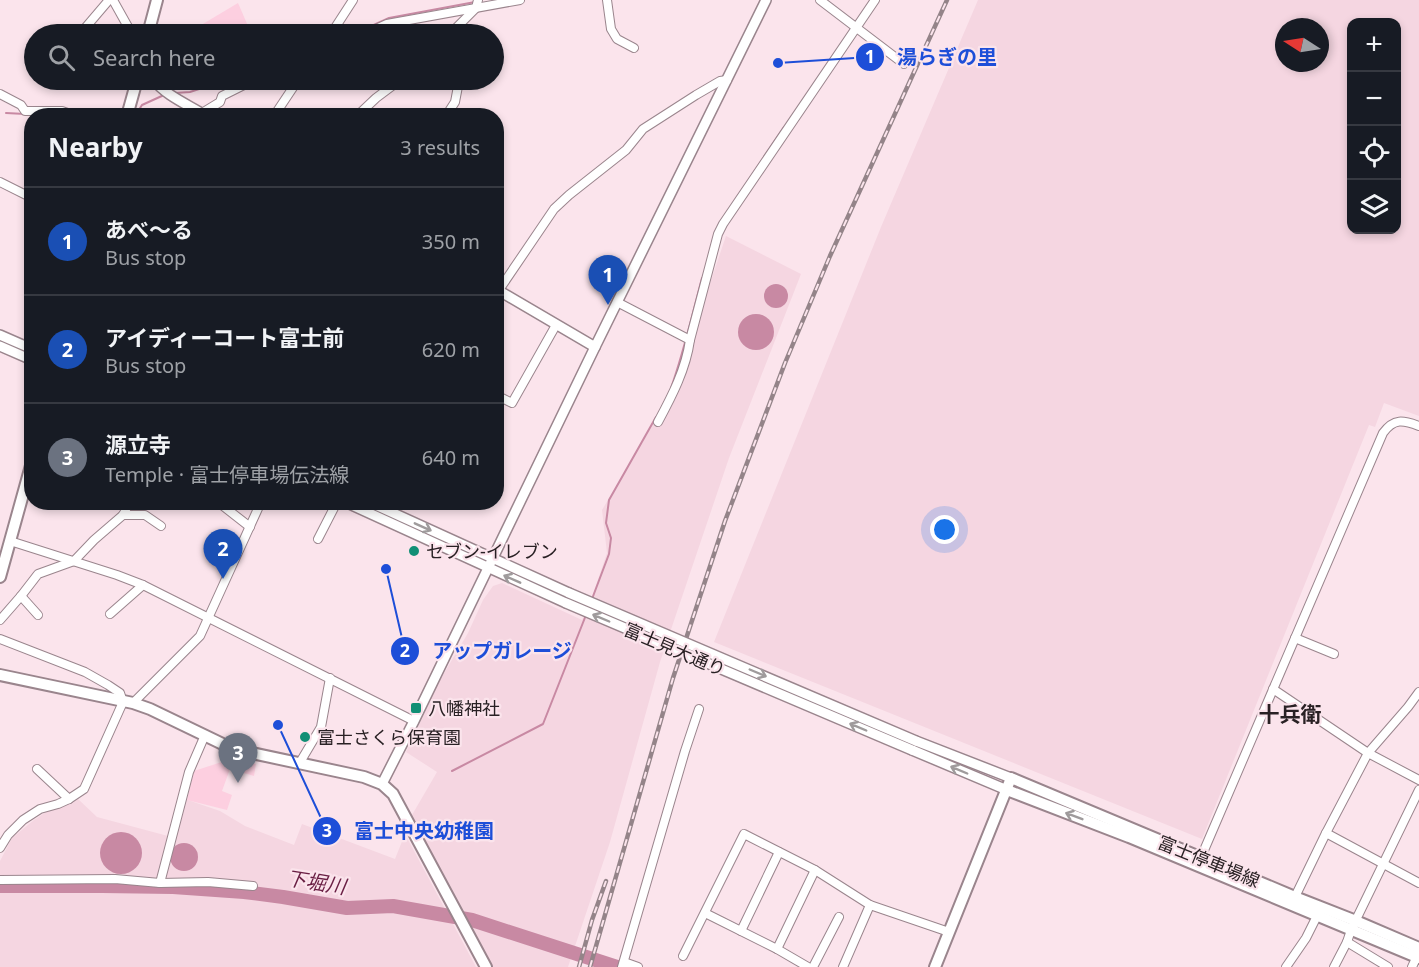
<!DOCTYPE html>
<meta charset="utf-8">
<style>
body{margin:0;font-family:"Noto Sans","Noto Sans JP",sans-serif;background:#20242c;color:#f1f3f6}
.controls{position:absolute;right:18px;top:18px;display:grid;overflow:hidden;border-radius:12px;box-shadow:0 3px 9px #0003}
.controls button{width:54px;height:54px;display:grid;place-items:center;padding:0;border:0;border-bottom:2px solid #363941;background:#171b24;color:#f1f3f6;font:30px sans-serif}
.compass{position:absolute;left:1275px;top:18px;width:54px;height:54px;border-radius:50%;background:#171b24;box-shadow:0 3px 9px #0003;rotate:282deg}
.you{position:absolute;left:945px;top:530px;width:21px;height:21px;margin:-15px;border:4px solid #fff;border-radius:50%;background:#1a73e8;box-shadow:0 0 0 9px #1a73e833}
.badge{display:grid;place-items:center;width:39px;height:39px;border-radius:50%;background:#118f75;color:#fff;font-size:20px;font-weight:700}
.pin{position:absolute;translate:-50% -50px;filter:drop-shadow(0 2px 3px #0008)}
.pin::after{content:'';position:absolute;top:32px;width:21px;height:18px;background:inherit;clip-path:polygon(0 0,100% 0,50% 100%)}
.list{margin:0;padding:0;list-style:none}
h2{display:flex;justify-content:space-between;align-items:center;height:78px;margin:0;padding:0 24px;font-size:26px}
h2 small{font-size:20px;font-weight:400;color:#9ea1a6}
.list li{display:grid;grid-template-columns:39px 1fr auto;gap:18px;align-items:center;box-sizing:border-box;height:108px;padding:0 24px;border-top:2px solid #363941}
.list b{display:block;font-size:22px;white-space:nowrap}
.list p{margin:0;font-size:20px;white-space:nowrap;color:#9ea1a6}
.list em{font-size:20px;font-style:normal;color:#9ea1a6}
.icon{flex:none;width:33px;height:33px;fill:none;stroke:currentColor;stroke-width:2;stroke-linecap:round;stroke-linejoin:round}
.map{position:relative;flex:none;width:1419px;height:967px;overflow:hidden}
.search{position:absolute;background:#171b24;box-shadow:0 3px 9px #0003;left:24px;top:24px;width:480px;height:66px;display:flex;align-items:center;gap:15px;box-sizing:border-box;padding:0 21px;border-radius:33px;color:#9ea1a6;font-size:22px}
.panel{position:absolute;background:#171b24;box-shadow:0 3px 9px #0003;left:24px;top:108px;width:480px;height:402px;border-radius:24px}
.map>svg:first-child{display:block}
.built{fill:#f5d6e1;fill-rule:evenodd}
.green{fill:#fdcfe0}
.water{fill:#c889a3}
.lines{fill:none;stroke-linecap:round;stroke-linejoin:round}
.stream{stroke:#c889a3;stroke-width:2}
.river{stroke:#c889a3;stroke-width:14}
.minor-casing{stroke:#9a858d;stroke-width:10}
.tertiary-casing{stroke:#9a858d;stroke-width:12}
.secondary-casing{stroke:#9a858d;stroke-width:14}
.minor{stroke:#fff;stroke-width:8}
.tertiary{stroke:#fff;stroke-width:9}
.secondary{stroke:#fff;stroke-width:10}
.rail-casing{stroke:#948489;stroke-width:4.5}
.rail{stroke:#fbe4ec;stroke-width:2;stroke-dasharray:7;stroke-linecap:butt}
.tertiary-bridge-casing{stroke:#9a858d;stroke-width:12;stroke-linecap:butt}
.tertiary-bridge{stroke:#fff;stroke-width:9}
.oneway{stroke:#9f9b9c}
.poi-dot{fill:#118f75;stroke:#fbe4ec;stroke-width:2}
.labels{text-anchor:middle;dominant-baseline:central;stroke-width:4.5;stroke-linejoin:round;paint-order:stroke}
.poi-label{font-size:18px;fill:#292124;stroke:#fbe4ec;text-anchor:start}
.street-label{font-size:18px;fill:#292124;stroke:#fbe4ec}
.water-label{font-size:20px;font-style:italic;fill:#6a1f44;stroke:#fbe4ec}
.quarter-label{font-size:21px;font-weight:bold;fill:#292124;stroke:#fbe4ec}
.leader{fill:none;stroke:#1d4ed8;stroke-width:2}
.callout-dot{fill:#1d4ed8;stroke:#fbe4ec;stroke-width:2}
.mark-label{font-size:18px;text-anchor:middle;font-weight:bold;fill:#fff}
.callout-label{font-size:20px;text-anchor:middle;font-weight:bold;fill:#1d4ed8;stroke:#fbe4ec;stroke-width:4.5;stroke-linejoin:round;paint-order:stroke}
</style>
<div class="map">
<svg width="1419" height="967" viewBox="0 0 1419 967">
<rect width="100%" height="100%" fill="#fbe4ec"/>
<g class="built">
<path d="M978,0H1419V416L1384,403L1375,427L1369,425L1202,839L714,642L881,227ZM1352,22H1396V230H1352ZM1284,27H1320V63H1284Z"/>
<polygon points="726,236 801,274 729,458 660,662 610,842 568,967 490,967 412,815 437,772 406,752 440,680 468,633 483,600 493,586 502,583 582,620 592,597 607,553 602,510 675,387"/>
<polygon points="179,797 220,811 245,826 294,845 302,824 395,859 405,834 476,967 0,967 0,861 12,838 34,820 46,812 66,805 78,799 97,817 168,836"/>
</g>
<g class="green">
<polygon points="238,3 248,26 231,34 186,34"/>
<polygon points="234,758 256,764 254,776 230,769 222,791 232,795 227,810 187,800 194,771"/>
</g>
<g class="water">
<circle cx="776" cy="296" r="12"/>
<circle cx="756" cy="332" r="18"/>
<circle cx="121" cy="853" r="21"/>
<circle cx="184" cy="857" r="14"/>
</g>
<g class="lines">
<g class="stream">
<polyline points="354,34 389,18 475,2"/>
<polyline points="175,93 190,92 226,80"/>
<polyline points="6,113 25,114"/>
<polyline points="135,116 142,105 164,95"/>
<polyline points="721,222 784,127"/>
<path d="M671,388C684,352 692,315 702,278"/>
<polyline points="592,599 609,554 611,538 606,523 609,500 656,417"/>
<polyline points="452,771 543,724 586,615"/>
</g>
<polyline class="river" points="0,886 102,886 173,887 244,892 283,897 347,908 393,906 472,920 617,967"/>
<g class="minor-casing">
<g id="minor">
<polyline points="113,0 132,34"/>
<polyline points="607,0 611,29 617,39 634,48"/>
<polyline points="820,0 904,64"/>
<polyline points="80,34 109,0"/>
<polyline points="331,34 353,0"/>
<polyline points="365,34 387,24 520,0"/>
<polyline points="450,34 476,8 478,0"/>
<polyline points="0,94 21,105 25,111 62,111 76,116"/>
<polyline points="202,113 220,102 222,96 248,83"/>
<polyline points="274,116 298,80"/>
<polyline points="357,116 376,98 400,80"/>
<polyline points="446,116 455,102 459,81 458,80"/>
<polyline points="0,182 32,198"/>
<polyline points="499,290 554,209 569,195 626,150 643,129 696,95 720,81 727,80"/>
<path d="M617,302L690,340C686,369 672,396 658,422"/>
<polyline points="690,340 718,234 723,224 875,0"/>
<polyline points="496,395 512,403 556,325"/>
<polyline points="218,502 250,527"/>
<polyline points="123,515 145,515 161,526"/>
<polyline points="318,539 337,502"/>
<polyline points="10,541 117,575 143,585 414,721"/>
<polyline points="21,596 38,615"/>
<polyline points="110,614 143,585"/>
<polyline points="0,620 21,596 38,574 74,561 94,540 123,515 130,502"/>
<polyline points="1295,638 1334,654"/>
<polyline points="0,639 85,672 108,685 120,693 123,702 84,789 69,799 58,804 40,809 23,820 8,835 0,848"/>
<polyline points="1273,689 1368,753 1419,780"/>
<polyline points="133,703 200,636 261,502"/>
<polyline points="299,764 321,727 330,678"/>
<polyline points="37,769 69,799"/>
<polyline points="1326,833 1419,883"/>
<path d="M1199,862L1383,433C1394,418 1403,420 1419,426"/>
<polyline points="0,880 115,879 160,883 208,882 253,886"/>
<polyline points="160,883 189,772 205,735"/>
<polyline points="1293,901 1326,833 1368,753 1408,707 1419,692"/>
<polyline points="705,913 777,949 808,967"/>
<polyline points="741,931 779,852"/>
<polyline points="1347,942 1388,967"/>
<polyline points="777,949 815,870"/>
<polyline points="683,956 744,834 815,870 870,905 949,932"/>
<polyline points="624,962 638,967"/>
<polyline points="622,967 685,751 699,709"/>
<polyline points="813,967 839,917"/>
<polyline points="843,967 870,905"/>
<polyline points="1286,967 1306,938 1317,916"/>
<polyline points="1334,967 1347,942 1351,930 1419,790"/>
<polyline points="1412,967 1418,954"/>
</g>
</g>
<g class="tertiary-casing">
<g id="tertiary">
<path d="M154,80C166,96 189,105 206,116"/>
<polyline points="496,289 595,347"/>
<polyline points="0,335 32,349"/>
<polyline points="0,346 32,360"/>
<polyline points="345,502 566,603"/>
<polyline points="369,502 569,593"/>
<polyline points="916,741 1011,778"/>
<polyline points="912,750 1007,790"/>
<polyline points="382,784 414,721 595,347 766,0"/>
</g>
</g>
<g class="secondary-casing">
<g id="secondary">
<polyline points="148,34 157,0"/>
<polyline points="127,116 137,80"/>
<polyline points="0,577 32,462"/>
<polyline points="0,675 133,703 150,709 233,749 364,777 382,784 393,794 486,967"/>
<polyline points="1007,790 1129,837 1419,958"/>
<polyline points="935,967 1011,778 1295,897 1356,921 1419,948"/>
</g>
</g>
<use href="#minor" class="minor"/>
<use href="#tertiary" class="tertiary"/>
<use href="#secondary" class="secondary"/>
<g class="rail-casing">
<g id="rail">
<polyline points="579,967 592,920 606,881"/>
<polyline points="590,967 673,678 725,521 785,363 830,256 947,0"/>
</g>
</g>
<use href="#rail" class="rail"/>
<g class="tertiary-bridge-casing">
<g id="tertiary-bridge">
<polyline points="569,593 916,741"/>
<polyline points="566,603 912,750"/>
</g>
</g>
<use href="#tertiary-bridge" class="tertiary-bridge"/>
</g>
<defs><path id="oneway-shaft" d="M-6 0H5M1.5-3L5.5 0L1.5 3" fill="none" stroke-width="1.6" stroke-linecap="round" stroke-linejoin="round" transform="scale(1.5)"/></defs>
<g class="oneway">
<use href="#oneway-shaft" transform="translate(423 527) rotate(24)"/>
<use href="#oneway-shaft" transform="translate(512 579) rotate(-156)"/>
<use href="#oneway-shaft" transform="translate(601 618) rotate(-157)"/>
<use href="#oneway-shaft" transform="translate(758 673) rotate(23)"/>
<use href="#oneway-shaft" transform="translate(858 727) rotate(-157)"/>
<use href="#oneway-shaft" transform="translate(959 770) rotate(-157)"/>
<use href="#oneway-shaft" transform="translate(1074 816) rotate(-159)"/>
</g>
<g class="poi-dot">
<circle cx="414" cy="551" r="6"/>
<rect x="410" y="702" width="12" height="12" rx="3"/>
<circle cx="305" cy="737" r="6"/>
</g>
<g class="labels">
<g class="poi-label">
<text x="426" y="551">セブン-イレブン</text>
<text x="428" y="708">八幡神社</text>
<text x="317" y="737">富士さくら保育園</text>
</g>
<g class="street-label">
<text transform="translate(675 649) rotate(23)">富士見大通り</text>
<text transform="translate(1209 861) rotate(22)">富士停車場線</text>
</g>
<g class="water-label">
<text transform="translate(316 882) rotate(9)">下堀川</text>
</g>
<g class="quarter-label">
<text x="1290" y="714">十兵衛</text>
</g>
</g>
<path class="leader" d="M778 63L870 57M386 569L405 651M278 725L327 831"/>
<g class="callout-dot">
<circle cx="778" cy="63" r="6"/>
<circle cx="386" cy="569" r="6"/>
<circle cx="278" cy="725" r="6"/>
<circle cx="870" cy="57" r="15"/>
<circle cx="405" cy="651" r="15"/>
<circle cx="327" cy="831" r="15"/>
</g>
<g class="mark-label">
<text x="870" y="63">1</text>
<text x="405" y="657">2</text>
<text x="327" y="837">3</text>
</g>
<g class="callout-label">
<text x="947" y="64">湯らぎの里</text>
<text x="502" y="658">アップガレージ</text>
<text x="424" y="838">富士中央幼稚園</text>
</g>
</svg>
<div class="controls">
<button>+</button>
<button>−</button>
<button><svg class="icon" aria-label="locate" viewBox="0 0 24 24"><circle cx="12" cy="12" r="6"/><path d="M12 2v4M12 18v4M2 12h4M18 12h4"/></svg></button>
<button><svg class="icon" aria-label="layers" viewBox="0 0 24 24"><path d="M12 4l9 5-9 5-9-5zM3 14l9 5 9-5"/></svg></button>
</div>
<svg class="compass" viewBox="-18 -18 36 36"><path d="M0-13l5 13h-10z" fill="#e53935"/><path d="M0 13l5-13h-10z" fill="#9ea1a6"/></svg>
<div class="you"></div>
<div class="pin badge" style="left:608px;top:305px;background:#1a4fb4">1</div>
<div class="pin badge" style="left:223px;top:579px;background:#1a4fb4">2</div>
<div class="pin badge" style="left:238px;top:783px;background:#6b7280">3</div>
<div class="search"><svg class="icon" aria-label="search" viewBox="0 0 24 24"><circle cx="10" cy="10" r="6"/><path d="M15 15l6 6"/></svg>Search here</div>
<section class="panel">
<h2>Nearby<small>3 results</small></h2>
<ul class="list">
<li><span class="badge" style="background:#1a4fb4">1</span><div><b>あべ〜る</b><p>Bus stop</p></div><em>350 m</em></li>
<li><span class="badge" style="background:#1a4fb4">2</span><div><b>アイディーコート富士前</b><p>Bus stop</p></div><em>620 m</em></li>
<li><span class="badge" style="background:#6b7280">3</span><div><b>源立寺</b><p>Temple · 富士停車場伝法線</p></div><em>640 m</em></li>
</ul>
</section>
</div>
